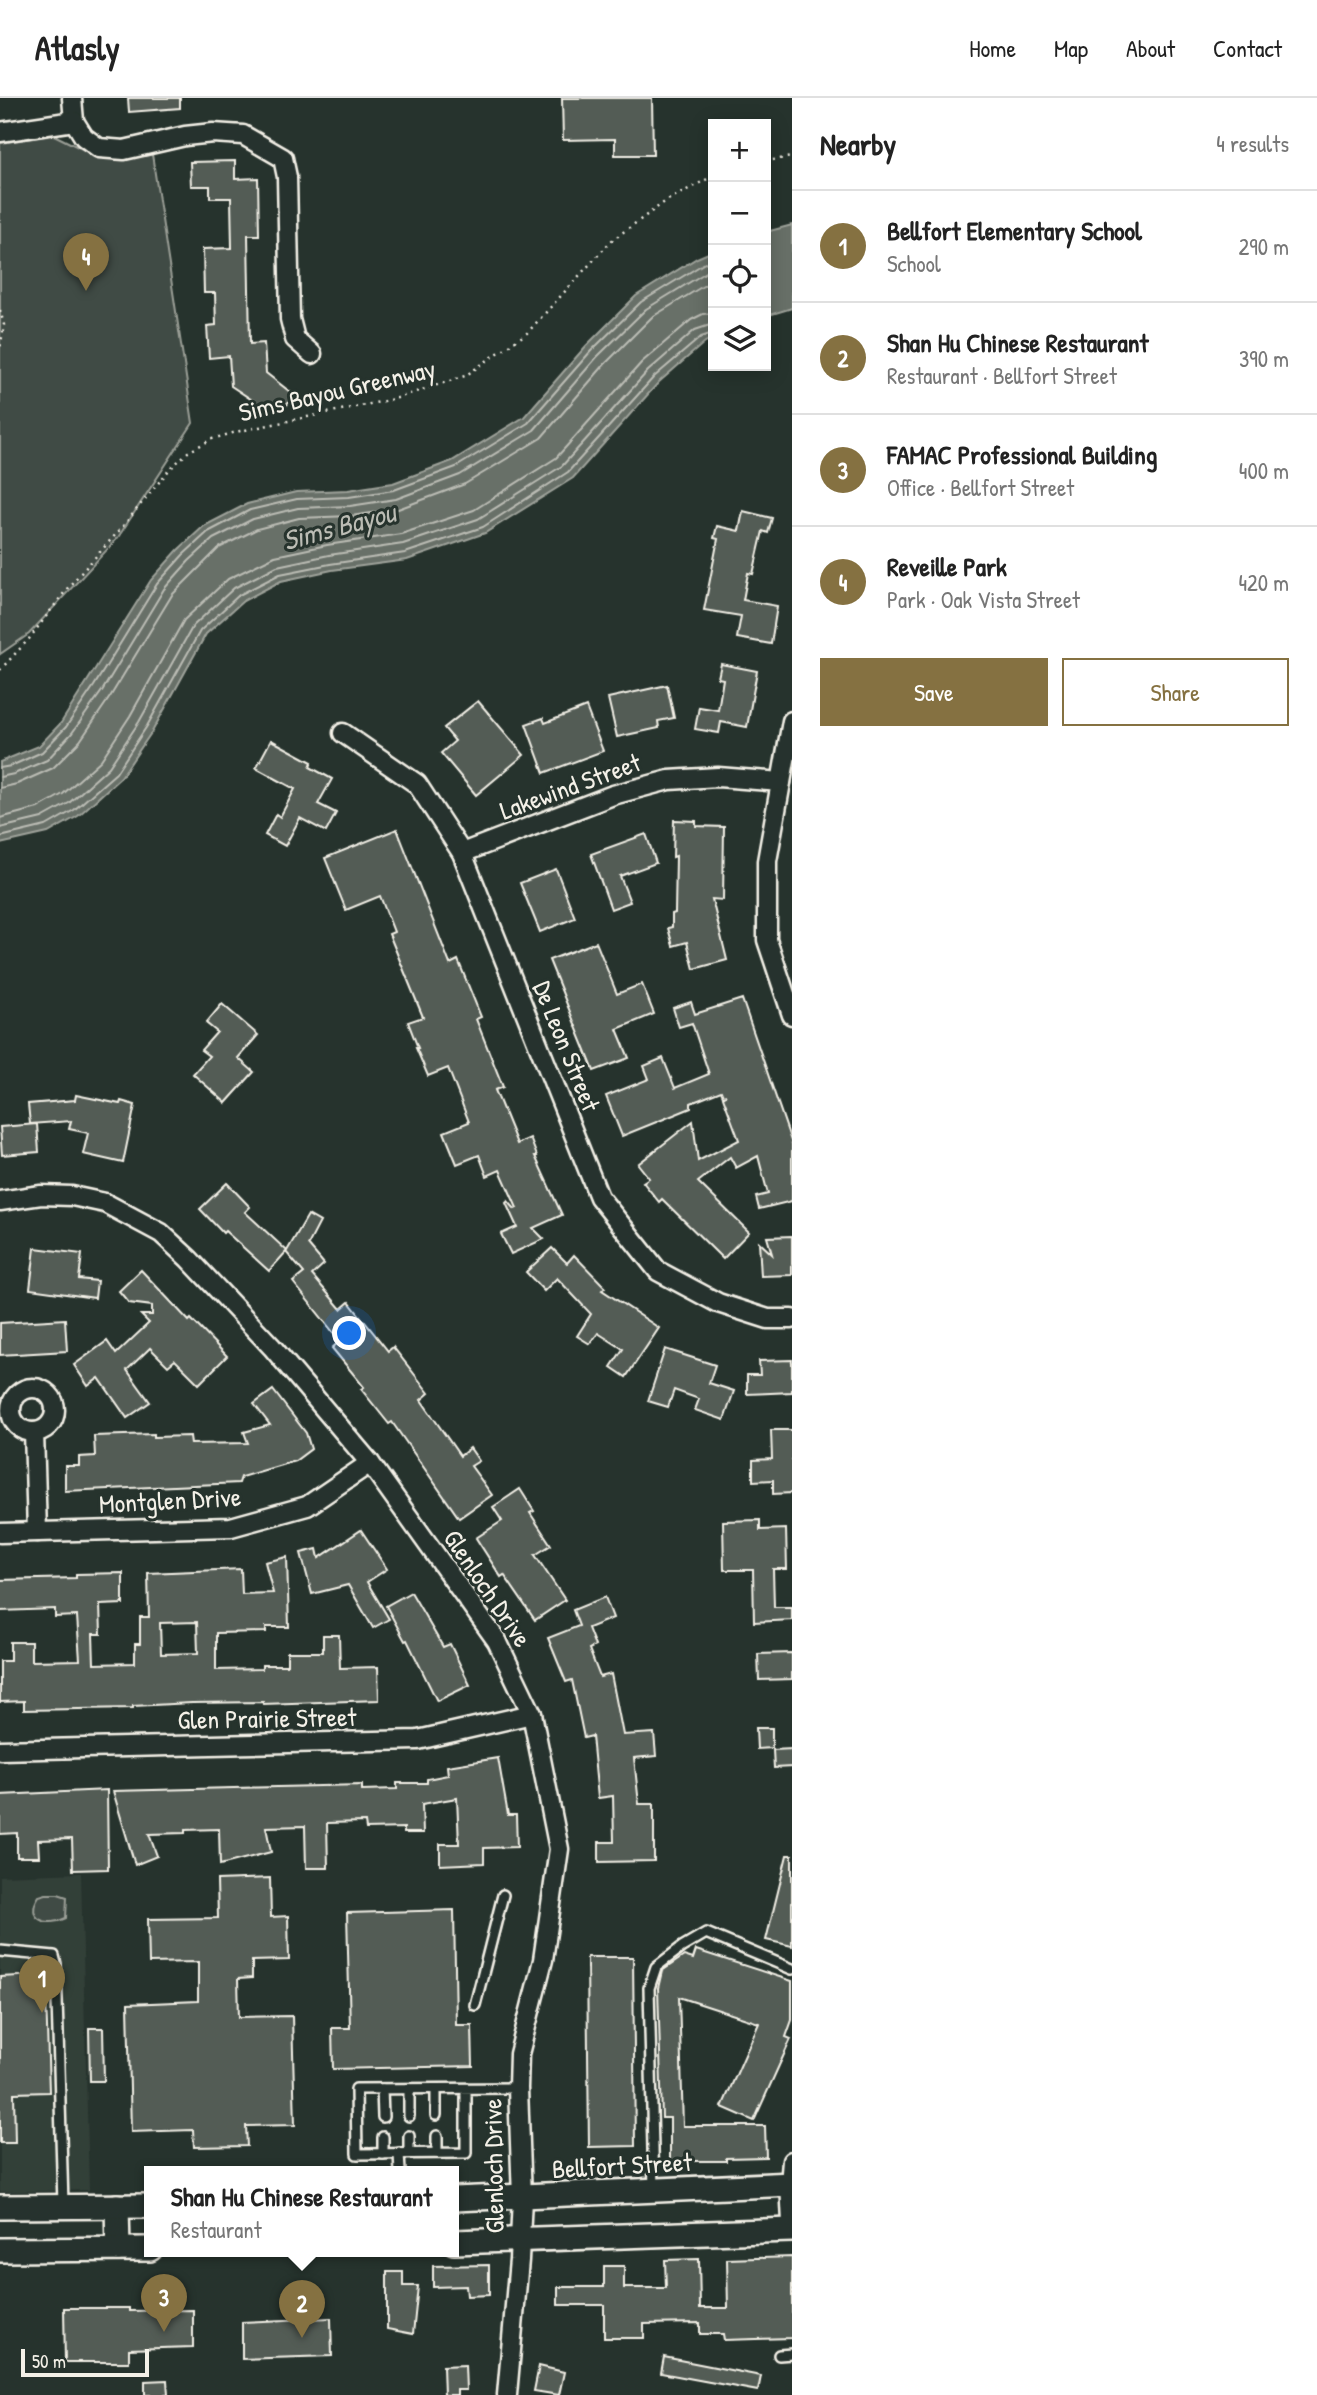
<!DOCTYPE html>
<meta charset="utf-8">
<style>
body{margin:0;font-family:"Patrick Hand",sans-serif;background:#f2f2f2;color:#222}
.controls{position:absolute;right:21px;top:21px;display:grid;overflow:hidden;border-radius:0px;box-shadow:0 4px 18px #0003}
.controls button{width:63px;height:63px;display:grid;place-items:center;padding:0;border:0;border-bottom:2px solid #e0e0e0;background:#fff;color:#222;font:35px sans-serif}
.scale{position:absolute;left:21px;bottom:18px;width:128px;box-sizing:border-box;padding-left:7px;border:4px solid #f4f1e8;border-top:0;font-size:19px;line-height:24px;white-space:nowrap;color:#f4f1e8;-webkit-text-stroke:5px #26332d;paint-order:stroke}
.you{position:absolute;left:350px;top:1236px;width:24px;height:24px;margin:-18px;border:5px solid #fff;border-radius:50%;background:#1a73e8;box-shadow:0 0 0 10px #1a73e833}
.badge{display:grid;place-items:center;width:46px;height:46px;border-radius:50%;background:#857141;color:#fff;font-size:23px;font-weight:700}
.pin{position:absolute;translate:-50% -58px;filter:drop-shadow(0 2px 4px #0008)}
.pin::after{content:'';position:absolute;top:37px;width:24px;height:21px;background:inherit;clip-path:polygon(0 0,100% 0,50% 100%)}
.popup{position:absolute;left:144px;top:2068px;width:315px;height:91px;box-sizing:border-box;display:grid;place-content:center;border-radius:0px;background:#fff;filter:drop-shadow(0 2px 5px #0005);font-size:23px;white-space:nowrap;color:#767676}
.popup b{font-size:26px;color:#222}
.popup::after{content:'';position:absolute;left:50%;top:100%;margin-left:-14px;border:14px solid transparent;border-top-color:#fff}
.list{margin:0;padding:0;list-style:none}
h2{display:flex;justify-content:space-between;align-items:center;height:91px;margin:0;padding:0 28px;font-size:30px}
h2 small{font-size:23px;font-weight:400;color:#767676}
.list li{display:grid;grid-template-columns:46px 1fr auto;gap:21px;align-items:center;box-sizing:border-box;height:112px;padding:0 28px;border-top:2px solid #e0e0e0}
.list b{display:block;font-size:26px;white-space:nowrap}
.list p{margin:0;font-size:23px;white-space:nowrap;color:#767676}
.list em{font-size:23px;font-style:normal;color:#767676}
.actions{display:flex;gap:14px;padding:21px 28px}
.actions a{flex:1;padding:16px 0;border:2px solid #857141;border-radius:0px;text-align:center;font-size:24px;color:#857141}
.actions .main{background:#857141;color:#fff}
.icon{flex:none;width:38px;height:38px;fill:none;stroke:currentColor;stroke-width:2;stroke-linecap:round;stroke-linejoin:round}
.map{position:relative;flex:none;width:792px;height:2297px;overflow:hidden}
header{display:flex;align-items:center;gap:42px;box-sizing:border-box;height:98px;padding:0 35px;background:#fff;border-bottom:2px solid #e0e0e0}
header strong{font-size:33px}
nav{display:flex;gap:38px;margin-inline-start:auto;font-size:24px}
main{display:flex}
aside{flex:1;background:#fff}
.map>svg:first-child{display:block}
.built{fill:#333f39}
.green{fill:#414b45;stroke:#9a9e96;stroke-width:2}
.water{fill:#676f68;stroke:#9fa39b;stroke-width:2}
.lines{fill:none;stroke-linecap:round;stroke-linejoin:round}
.shore{stroke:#bcbdb5;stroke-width:2}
.building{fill:#525c55;stroke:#f4f1e8;stroke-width:2;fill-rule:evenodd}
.lane-casing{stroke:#f4f1e8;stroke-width:14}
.street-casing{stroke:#f4f1e8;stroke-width:23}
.secondary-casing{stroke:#f4f1e8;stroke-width:28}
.path{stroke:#f4f1e8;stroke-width:2.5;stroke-dasharray:2 5;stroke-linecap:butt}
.lane{stroke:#26332d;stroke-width:9}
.street{stroke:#26332d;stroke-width:18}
.secondary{stroke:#26332d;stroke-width:23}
.labels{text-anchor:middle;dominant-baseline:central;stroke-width:6;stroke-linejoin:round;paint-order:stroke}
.street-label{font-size:26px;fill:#f4f1e8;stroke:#26332d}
.water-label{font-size:28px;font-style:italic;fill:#bcbdb5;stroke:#26332d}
</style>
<header>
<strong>Atlasly</strong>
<nav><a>Home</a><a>Map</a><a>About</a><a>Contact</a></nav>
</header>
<main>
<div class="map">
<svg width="792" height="2297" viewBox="0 0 792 2297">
<rect width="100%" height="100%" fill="#26332d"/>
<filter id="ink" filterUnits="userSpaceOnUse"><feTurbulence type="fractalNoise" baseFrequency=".0143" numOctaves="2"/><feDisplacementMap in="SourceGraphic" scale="14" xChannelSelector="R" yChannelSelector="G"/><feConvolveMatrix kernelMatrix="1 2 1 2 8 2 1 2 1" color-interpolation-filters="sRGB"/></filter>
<g filter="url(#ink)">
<polygon class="built" points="81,1775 89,2092 0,2094 0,1778"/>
<g class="green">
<polygon points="54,37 100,60 152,56 193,325 117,441 29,536 0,556 0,45"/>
<path d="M46,1796H58L67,1799L66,1820C47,1830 24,1821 39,1798Z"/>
</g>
<g class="water">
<polygon points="792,127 792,210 766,218 766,134"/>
<polygon points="713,153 713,240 705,244 659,284 573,380 485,435 407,462 332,472 281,483 243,503 206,536 153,632 121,679 78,718 48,735 0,746 0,664 39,648 61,625 151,482 178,452 204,428 247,406 296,394 348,392 393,385 452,363 524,319 586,248 636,198 697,160"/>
</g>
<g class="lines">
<g class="shore">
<polyline points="0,670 11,668 42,654 66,629 94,588 157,486 183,457 208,434 250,412 297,401 349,399 394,392 456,369 528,325 591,253 641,204 713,160"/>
<polyline points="0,679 14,676 47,662 72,635 102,593 164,491 189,463 213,441 253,421 298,410 350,408 396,401 460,377 534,332 597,259 646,211 713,170"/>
<polyline points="0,690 17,686 53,670 80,643 110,599 172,497 219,450 257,431 299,420 351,418 398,411 465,386 541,340 605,266 652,219 713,182"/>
<polyline points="0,720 38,710 63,696 101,662 130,618 184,522 228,481 275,458 327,447 401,436 474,412 556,360 642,264 691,222 703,216 713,215"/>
<polyline points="0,730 42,720 69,705 109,669 139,624 193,528 234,490 277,468 329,457 403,446 478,421 562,368 648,273 695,232 713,226"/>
<polyline points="0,739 46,728 74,712 116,675 147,628 200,533 239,497 280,476 330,466 405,455 483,429 568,374 654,279 701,239 713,235"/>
</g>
</g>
<g class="building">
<polygon points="128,0 180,0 180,10 129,14"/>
<polygon points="562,0 652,0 653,57 615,57 615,41 563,42"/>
<polygon points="235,63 235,81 258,80 259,137 248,137 250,246 264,245 266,275 294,297 284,311 275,304 269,313 231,288 229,258 209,260 207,228 216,227 215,195 204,195 203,151 232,150 231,100 210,100 210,88 191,88 190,64"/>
<polygon points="743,413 772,420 768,435 763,433 753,476 748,475 743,502 777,508 771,546 737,540 741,518 704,512 718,441 714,440 717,428 739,433"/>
<polygon points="721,566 757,573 747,629 721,624 719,635 695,631 699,609 718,612 723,581 718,580"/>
<polygon points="667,587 674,620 658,623 659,630 617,639 608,600"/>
<polygon points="478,603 524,657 476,697 441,655 455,643 444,630"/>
<polygon points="586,609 603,653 544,675 526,626 543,620 545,625"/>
<polygon points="271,642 312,664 310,669 332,681 318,706 336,715 326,734 300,720 285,748 265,737 276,716 280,719 295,691 256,670"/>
<polygon points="674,722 696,723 696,728 724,729 723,802 712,801 727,862 694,871 687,844 673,848 668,830 672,829 672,816 675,815 676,758 673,759"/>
<polygon points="397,731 450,866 458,862 481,919 476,921 503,989 495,992 517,1046 530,1040 537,1058 535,1058 562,1117 533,1130 544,1141 511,1156 501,1136 517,1129 506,1105 508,1103 515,1111 517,1110 500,1072 487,1078 479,1057 457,1066 444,1034 469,1024 448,970 428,978 416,950 418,950 408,924 423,919 389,836 394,834 380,798 346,812 325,760"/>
<polygon points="646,736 656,765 620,778 630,804 611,811 591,756"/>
<polygon points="556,771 575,820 540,834 520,785"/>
<polygon points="596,844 617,896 642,886 654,916 617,931 629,960 594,973 549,862"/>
<polygon points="742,901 792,1046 792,1103 759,1111 756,1099 768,1096 758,1058 736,1070 730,1059 698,1084 749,1134 723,1161 662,1101 659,1104 643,1084 649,1080 638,1066 693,1023 698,1063 739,1042 723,999 726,997 723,998 721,993 691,1005 691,1010 622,1038 606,998 649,981 644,968 663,960 675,990 709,976 692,925 679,929 673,910 691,904 695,916"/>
<polygon points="222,906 258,937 238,960 254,974 226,1005 193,976 209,958 201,952 217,934 206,925"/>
<polygon points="76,997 120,1006 121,1003 135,1007 123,1065 83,1056 88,1035 69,1031 71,1023 30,1026 28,1006 75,1002"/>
<polygon points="37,1026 39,1054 2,1057 0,1029"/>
<polygon points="227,1085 250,1109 245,1114 287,1153 308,1117 320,1124 308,1147 324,1166 312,1177 341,1211 349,1204 388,1253 393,1249 429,1295 421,1302 460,1358 470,1350 479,1363 471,1368 492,1397 459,1420 392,1324 389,1326 361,1291 364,1289 332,1250 340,1243 293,1184 304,1175 286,1154 269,1173 225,1133 223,1135 200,1111"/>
<polygon points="792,1138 792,1177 761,1178 759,1144 772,1156 767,1139"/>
<polygon points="35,1150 82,1156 79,1181 97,1183 95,1200 30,1191"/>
<polygon points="552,1150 567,1165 574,1157 605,1189 602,1192 659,1230 626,1279 611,1269 623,1251 598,1235 590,1246 577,1238 591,1216 557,1180 544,1193 526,1174"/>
<polygon points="141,1172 189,1223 191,1221 227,1258 199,1286 175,1262 168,1268 150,1250 127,1272 150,1304 127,1320 99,1280 88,1288 74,1267 107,1243 116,1256 149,1225 141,1217 152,1217 152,1208 129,1205 119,1193"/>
<polygon points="65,1221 67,1253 0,1257 0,1225"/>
<polygon points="665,1251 715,1267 709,1285 734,1293 724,1322 695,1312 699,1301 674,1292 668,1309 648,1303"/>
<polygon points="792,1262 792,1294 747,1296 747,1277 760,1277 759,1263"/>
<polygon points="273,1292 306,1335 311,1351 295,1363 241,1379 239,1385 65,1393 65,1368 79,1368 79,1359 95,1358 94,1338 154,1336 154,1339 190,1338 191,1346 248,1345 244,1334 270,1327 254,1306"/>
<polygon points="771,1332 792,1332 792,1395 773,1396 773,1382 753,1383 753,1362 772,1361"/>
<polygon points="520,1391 534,1413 530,1415 551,1447 535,1457 565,1502 535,1522 504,1477 501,1479 476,1440 502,1423 493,1409"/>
<polygon points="760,1422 760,1432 786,1431 787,1471 773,1471 774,1509 792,1509 792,1522 754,1524 753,1472 724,1472 723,1423"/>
<polygon points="361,1432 387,1471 367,1484 389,1521 373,1530 348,1487 312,1496 301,1455 317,1451 319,1460"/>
<path d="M287,1459L289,1529H266V1534L216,1535V1572L262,1571V1567H287V1554H323V1537H339L340,1570L378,1569L379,1602L263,1606V1604L192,1605L133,1608V1610L24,1612V1603L0,1604V1563H10V1544H31V1563L80,1562L77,1518L55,1519V1511L0,1513V1482L76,1480V1476L123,1475V1506L100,1507L101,1536H93L94,1566L135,1565V1546H140V1519H149L148,1475L241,1471L242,1496L273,1495L265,1464ZM197,1524L198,1555L161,1556L160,1525Z"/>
<polygon points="411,1494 443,1549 450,1546 470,1587 437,1603 407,1542 405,1543 386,1508"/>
<polygon points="605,1499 613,1520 588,1530 595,1548 589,1551 600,1579 611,1576 623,1637 654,1635 656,1658 634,1660 639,1706 654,1706 654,1763 599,1764 599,1744 614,1744 613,1698 598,1700 592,1638 584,1640 572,1582 566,1584 548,1540 579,1528 573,1512"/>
<polygon points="792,1555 792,1581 759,1582 758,1556"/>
<polygon points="756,1630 772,1630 772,1650 757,1651"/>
<polygon points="792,1651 792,1669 774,1670 773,1652"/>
<polygon points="498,1660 508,1717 516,1717 517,1749 484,1750 484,1765 440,1767 440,1746 459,1746 457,1700 422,1706 423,1735 404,1735 404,1730 366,1731 365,1724 327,1725 328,1770 306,1770 305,1728 266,1729 271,1754 220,1767 219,1731 185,1732 185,1735 149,1736 157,1758 135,1767 113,1693 362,1687 362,1692 397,1691 397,1685 427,1685 427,1681 448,1677 447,1668"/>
<polygon points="107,1692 108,1771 73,1772 72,1741 38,1742 39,1759 17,1759 17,1735 0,1736 0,1697"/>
<polygon points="787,1757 792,1757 792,1848 766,1842"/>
<polygon points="270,1780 271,1819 288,1818 289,1862 252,1863 252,1880 238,1881 239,1919 292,1918 295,2027 246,2028 247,2048 194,2049 193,2032 131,2034 128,1906 198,1903 198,1864 149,1865 148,1821 218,1820 217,1782"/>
<polygon points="454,1812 456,1927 472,1927 473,1968 333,1971 332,1930 350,1930 347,1815"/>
<polygon points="696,1852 792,1883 792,1922 786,1939 791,1941 754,2023 722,2009 759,1925 679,1899 683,2028 765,2028 766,2059 726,2060 726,2063 670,2063 670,2020 662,2020 658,1890 662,1873 684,1858 693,1861"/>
<polygon points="587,1859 633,1859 635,2048 589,2049"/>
<polygon points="38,1877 38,1898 46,1897 49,1994 14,1995 15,2045 0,2045 0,1879"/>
<polygon points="89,1930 103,1930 104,1983 90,1983"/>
<polygon points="792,2159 792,2240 724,2242 723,2236 700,2236 700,2225 644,2226 644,2240 604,2240 604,2207 558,2207 558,2189 604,2189 604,2168 624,2168 624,2190 666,2190 665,2162 699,2161 700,2210 728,2210 727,2161"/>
<polygon points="489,2167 489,2197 467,2198 466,2188 433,2189 433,2168"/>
<polygon points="387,2174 403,2174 403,2188 418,2188 413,2236 387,2231"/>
<polygon points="64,2210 129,2210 129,2213 193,2212 193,2249 129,2251 129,2264 65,2264"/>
<polygon points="331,2220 332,2258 242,2261 242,2224"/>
<polygon points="664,2259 761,2278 758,2293 661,2275"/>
<polygon points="465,2267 466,2292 457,2292 457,2297 444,2297 443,2268"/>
<polygon points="539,2268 564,2274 559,2297 534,2293"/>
<polygon points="167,2282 168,2297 145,2297 145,2283"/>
</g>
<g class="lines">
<g class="lane-casing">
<g id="lane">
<polyline points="0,1853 54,1858 56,1866 63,2106"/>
<polyline points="475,1907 503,1797"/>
<polyline points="382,1991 383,2019"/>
<polyline points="409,1991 409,2018"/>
<polyline points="436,1991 436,2017"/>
<polyline points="466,1991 466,2055 357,2056 356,1991 518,1990"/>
<polyline points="409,2038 409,2055"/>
<polyline points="437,2038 437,2055"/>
<polyline points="383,2039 383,2056"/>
<polyline points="399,2055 400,2074"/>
<polyline points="654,2091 649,1890 656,1869 682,1849 706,1835 792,1871"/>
<polyline points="779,2257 792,2256"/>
</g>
</g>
<g class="street-casing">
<g id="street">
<polyline points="72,0 74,23"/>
<polyline points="74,23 84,39 99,50 124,52 185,38 213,35 243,37 283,60 287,79 290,221 295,241 312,256"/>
<polyline points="0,34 74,23"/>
<polyline points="792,623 767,763 767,842 792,917"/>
<polyline points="343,635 417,686 462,755 599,1099 658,1173 718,1205 768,1221 792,1221"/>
<polyline points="462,755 613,697 669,682 718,679 781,684"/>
<polyline points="0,1103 41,1097 72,1098 105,1105 161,1135 189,1161 272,1249 370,1365 497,1543 532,1616 559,1751 543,1862 519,1956 518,1990 522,2100 519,2162 507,2297"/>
<circle cx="33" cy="1312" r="22"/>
<polyline points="34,1334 37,1434"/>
<polyline points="0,1435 231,1429 307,1408 370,1365"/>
<polyline points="0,1652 418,1642 532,1616"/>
<polyline points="792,2063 790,2086 792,2124"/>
</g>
</g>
<g class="secondary-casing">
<g id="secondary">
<polyline points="454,2101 792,2086"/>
<polyline points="117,2108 118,2151"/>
<polyline points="0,2109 150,2108"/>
<polyline points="454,2144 792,2132"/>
<polyline points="0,2152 150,2151"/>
</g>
</g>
<g class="path">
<polyline points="766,63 792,59"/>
<polyline points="0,212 4,227 0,251"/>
<polyline points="0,572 29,541 70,487 118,434 169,372 188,354 212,341 240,333 394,301 465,278 527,235 611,143 666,103 713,78"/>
</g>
<use href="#lane" class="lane"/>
<use href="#street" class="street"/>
<use href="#secondary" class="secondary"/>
</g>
</g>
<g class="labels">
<g class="street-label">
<text transform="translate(337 292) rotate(-13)">Sims Bayou Greenway</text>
<text transform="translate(570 688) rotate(-20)">Lakewind Street</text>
<text transform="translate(567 948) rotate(68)">De Leon Street</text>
<text transform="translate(170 1402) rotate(-3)">Montglen Drive</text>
<text transform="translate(488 1490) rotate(56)">Glenloch Drive</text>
<text transform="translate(267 1620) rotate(-1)">Glen Prairie Street</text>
<text transform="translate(622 2067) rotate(-3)">Bellfort Street</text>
<text transform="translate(493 2068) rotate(-91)">Glenloch Drive</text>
</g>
<g class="water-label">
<text transform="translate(339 428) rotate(-15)">Sims Bayou</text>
</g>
</g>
</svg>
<div class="controls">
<button>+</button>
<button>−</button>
<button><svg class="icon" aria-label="locate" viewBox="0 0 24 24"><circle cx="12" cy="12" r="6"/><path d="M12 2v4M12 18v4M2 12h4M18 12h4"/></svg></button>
<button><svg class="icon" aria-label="layers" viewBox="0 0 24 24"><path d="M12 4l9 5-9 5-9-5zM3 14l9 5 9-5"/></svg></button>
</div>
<div class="scale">50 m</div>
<div class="you"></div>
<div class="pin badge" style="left:42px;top:1915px">1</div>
<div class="pin badge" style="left:302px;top:2240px">2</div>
<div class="popup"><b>Shan Hu Chinese Restaurant</b>Restaurant</div>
<div class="pin badge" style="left:164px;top:2234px">3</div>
<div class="pin badge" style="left:86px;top:193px">4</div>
</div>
<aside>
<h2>Nearby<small>4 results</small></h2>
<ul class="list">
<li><span class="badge">1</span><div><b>Bellfort Elementary School</b><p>School</p></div><em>290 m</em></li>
<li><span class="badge">2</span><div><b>Shan Hu Chinese Restaurant</b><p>Restaurant · Bellfort Street</p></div><em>390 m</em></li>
<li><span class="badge">3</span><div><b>FAMAC Professional Building</b><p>Office · Bellfort Street</p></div><em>400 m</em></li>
<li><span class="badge">4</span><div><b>Reveille Park</b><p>Park · Oak Vista Street</p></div><em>420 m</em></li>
</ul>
<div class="actions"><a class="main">Save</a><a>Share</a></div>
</aside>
</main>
